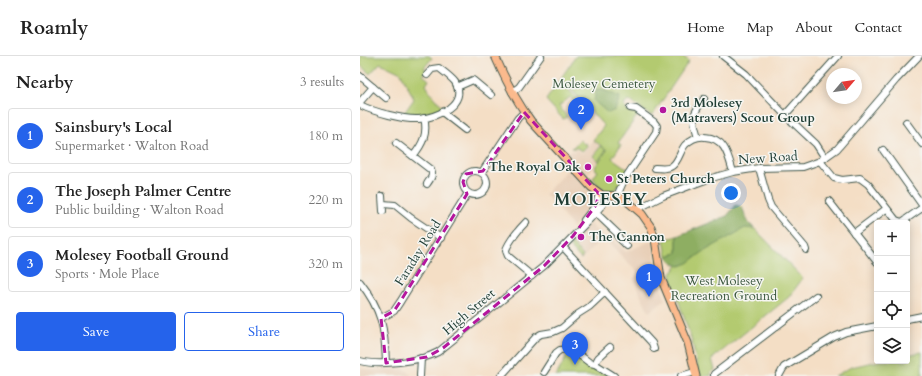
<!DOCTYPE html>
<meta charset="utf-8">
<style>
body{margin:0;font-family:Cardo,serif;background:#f6f6f6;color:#222}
.controls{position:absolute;right:12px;bottom:12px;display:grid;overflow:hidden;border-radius:4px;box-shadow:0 2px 10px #0003}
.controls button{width:36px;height:36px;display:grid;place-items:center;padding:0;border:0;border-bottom:1px solid #e0e0e0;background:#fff;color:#222;font:20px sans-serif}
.compass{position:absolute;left:466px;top:12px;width:36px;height:36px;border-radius:50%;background:#fff;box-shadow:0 2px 10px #0003;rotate:61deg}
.you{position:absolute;left:371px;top:137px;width:14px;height:14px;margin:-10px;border:3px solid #fff;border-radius:50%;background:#1a73e8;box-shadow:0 0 0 6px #1a73e833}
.badge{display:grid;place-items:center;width:26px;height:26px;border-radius:50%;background:#2563eb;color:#fff;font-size:13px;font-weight:700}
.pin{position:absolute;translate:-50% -33px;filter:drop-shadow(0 1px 2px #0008)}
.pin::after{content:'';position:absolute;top:21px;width:14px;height:12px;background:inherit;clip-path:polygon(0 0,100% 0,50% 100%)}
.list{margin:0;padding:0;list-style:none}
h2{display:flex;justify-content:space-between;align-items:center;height:52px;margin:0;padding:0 16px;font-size:17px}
h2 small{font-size:13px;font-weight:400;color:#767676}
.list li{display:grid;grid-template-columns:26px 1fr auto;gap:12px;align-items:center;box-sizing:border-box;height:56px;margin:0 8px 8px;padding:0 8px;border:1px solid #e0e0e0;border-radius:4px}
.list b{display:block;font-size:15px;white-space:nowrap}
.list p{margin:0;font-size:13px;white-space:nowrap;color:#767676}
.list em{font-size:13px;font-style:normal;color:#767676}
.actions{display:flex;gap:8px;padding:12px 16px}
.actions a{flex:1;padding:9px 0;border:1px solid #2563eb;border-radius:4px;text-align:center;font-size:14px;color:#2563eb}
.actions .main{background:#2563eb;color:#fff}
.icon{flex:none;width:22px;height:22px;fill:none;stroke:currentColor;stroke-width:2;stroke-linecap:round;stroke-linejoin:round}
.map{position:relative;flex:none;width:562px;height:320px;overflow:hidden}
header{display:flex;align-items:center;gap:24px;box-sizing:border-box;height:56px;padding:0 20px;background:#fff;border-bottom:1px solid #e0e0e0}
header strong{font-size:19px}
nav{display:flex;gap:22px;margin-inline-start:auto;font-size:14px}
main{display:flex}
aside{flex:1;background:#fff}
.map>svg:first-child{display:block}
.built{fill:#e8cfb7}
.green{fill:#b3ca6f;stroke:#698452}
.forest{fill:#8eae62;stroke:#56764b}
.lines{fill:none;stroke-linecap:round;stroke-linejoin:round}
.minor-casing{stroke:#3f554a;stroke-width:8}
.major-casing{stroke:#3f554a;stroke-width:9}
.minor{stroke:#fff;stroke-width:6}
.major{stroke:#fbba8d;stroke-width:7}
.marked{fill:none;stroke:#b5179e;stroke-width:3;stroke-dasharray:8 5;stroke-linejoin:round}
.poi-dot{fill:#b5179e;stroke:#f6f6f2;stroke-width:1.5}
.labels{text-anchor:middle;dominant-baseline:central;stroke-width:3;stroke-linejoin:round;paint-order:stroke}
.park-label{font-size:13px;fill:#3d5940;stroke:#f6f6f2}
.poi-label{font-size:13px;font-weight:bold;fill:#1f3d34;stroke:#f6f6f2;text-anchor:start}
.street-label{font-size:13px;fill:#1f3d34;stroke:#f6f6f2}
.district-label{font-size:17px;font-weight:bold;letter-spacing:1px;fill:#1f3d34;stroke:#f6f6f2}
</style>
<header>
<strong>Roamly</strong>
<nav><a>Home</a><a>Map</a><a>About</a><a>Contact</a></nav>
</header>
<main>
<aside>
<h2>Nearby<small>3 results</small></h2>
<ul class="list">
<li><span class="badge">1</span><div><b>Sainsbury's Local</b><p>Supermarket · Walton Road</p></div><em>180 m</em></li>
<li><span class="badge">2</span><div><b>The Joseph Palmer Centre</b><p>Public building · Walton Road</p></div><em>220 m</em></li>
<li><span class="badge">3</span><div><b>Molesey Football Ground</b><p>Sports · Mole Place</p></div><em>320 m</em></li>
</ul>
<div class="actions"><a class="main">Save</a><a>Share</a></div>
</aside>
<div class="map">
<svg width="562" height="320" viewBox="0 0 562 320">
<rect width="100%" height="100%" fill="#f6f6f2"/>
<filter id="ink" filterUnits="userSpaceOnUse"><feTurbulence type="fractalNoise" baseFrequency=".025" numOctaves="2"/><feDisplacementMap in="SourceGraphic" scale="8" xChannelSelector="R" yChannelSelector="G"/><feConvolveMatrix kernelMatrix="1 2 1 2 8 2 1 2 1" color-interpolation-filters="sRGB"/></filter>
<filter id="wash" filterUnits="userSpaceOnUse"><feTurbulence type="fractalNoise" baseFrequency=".012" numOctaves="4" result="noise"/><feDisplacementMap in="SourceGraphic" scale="16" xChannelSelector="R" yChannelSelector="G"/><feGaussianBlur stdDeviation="0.9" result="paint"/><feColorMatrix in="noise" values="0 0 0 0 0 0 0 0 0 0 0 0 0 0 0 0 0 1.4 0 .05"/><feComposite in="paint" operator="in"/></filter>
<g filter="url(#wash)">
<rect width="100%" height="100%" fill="#f4dec5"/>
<g class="built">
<polygon points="233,84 247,93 227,119 206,96 217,94 222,97"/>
<polygon points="209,112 234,139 234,148 213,171 185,138"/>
<polygon points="230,168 243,181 222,203 208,189"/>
<polygon points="252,182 266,196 293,184 297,221 305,243 289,256 273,223 279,218 248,186"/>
<polygon points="0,312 11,314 42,313 48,315 51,320 0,320"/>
</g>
<g class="green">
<path d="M0,0H69L72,2L64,12L67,14L63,19L69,24L66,29L74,42L82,49V52C68,57 58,59 44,57L54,43L41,17L20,7L10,18L0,9Z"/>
<path d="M216,0H322L329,5L292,60L269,44L265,47L264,50C268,58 272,56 279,57L258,87L261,89L252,102L269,114L256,133C244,137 240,132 233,122L238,115L235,113L236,112L235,111L247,94L233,84L244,70L201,22Z"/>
<polygon points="200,24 218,44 215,46 210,41 199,50 207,61 203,63 186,44"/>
<polygon points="220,84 224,88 226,87 227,90 222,95 217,92 212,92"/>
<polygon points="241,90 246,94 238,105 233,100"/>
<polygon points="388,166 443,222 429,241 352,303 355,314 351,316 351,320 339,320 332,285 312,226 311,218 318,209"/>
<polygon points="317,180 317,197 307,200 304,184"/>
<polygon points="211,187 223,200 221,203 210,191"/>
<polygon points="562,296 562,320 475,320 491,311 519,305 547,305 547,299"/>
<polygon points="208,298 250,320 196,320"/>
</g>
<g class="forest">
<polygon points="236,34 243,34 260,41 255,54 248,57 234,45"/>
<polygon points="376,149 382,151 388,166 394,173 385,172 343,196 328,207 320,210 312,207 307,200 317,197 317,180 367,160"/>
</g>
</g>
<g filter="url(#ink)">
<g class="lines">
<g class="minor-casing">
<g id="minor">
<polyline points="363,0 386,18 425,59 456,88 465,102"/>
<polyline points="0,20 26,42"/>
<polyline points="97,31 113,24 131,39"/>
<polyline points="152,36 159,31 181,0"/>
<polyline points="0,46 13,31"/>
<path d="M0,49C14,56 44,64 59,63C76,62 109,48 95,26C91,21 84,16 79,12L72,13L67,19"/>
<polyline points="82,56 105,74"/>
<polyline points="425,59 478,0"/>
<polyline points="546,66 562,88"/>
<path d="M338,81C332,61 331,60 344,43"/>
<path d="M36,87L71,114C74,120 70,123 67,128"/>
<polyline points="523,94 562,149"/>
<path d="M53,100C63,88 68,77 64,62"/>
<polyline points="460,105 474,122 482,124 500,122 508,128 536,164 542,166 562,152"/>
<path d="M295,112C301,112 307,114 312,110C319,105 320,95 325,89C330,84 337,80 345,81C365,82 368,99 373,116"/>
<polyline points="399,112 408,144 411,151 445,191 446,194"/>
<circle cx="115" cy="127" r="12"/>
<polyline points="122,116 158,62 164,56"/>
<polyline points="22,140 23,155"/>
<polyline points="257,140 264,124 296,76 297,70 294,66 276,53 270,52"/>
<polyline points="469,145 517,206"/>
<polyline points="23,148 35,149 51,162 81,182"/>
<polyline points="277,153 303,140 348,123 373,116 399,112 443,111 460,105 477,93 536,24 559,0"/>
<polyline points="236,157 258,178 258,181 267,190"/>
<polyline points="224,164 236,149 239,138"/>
<path d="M166,166C160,172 149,185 146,194C146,196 147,198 148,200L172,220"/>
<polyline points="494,177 526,153"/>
<polyline points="203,191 292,287 294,293"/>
<path d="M0,226C22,254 25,273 26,307"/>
<polyline points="21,262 34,255 40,246 108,137"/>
<polyline points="547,263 562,260"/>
<path d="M0,305C19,310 60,306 78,296L184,210L231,162L243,148L247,140"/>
<polyline points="235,308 238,302 250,291"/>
<polyline points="184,316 196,297 200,294 209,293 213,294 230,307 235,308 254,320"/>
<polyline points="60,320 61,302"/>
<polyline points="141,320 176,281 181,278 193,276 202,272 218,258 229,251 245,236"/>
<polyline points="321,320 335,316"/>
<polyline points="354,320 354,318 456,240"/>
<polyline points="419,320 424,311 474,281 486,276 517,270"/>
</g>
</g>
<g class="major-casing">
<path id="major" d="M135,0C145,23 156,45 171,65L231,131L242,139L257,140L267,145L282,158L291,171L295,183L301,222L328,287L336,320"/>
</g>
<use href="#minor" class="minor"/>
<use href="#major" class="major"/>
</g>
</g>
<path class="marked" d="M164,56L239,138L236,149L213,180L184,210L83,292L67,301L26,307L21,262L34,255L40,246L107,138L103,126L106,118L123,115Z"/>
<g class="poi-dot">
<circle cx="303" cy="54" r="4"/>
<circle cx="228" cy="111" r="4"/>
<circle cx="249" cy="123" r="4"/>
<circle cx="221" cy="181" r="4"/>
</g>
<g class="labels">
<g class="park-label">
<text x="244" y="28">Molesey Cemetery</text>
<text x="364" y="225">West Molesey<tspan x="364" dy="15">Recreation Ground</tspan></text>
</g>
<g class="poi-label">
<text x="311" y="47">3rd Molesey<tspan x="311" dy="15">(Matravers) Scout Group</tspan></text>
<text x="220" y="111" text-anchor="end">The Royal Oak</text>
<text x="257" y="123">St Peters Church</text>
<text x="229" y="181">The Cannon</text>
</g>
<g class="street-label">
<text transform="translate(408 102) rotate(-4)">New Road</text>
<text transform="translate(58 197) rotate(-58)">Faraday Road</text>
<text transform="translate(109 256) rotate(-40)">High Street</text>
</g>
<g class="district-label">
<text x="241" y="143">MOLESEY</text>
</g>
</g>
</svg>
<div class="controls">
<button>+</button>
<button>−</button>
<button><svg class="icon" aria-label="locate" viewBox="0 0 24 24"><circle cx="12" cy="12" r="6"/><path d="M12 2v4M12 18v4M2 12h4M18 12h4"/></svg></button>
<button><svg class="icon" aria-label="layers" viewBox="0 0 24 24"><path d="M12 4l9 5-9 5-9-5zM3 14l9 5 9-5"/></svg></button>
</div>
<svg class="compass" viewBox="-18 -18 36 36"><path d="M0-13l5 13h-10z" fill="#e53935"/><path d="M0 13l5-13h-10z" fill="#767676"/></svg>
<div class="you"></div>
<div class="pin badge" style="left:289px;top:241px">1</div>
<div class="pin badge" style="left:221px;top:74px">2</div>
<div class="pin badge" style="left:215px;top:309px">3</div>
</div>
</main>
